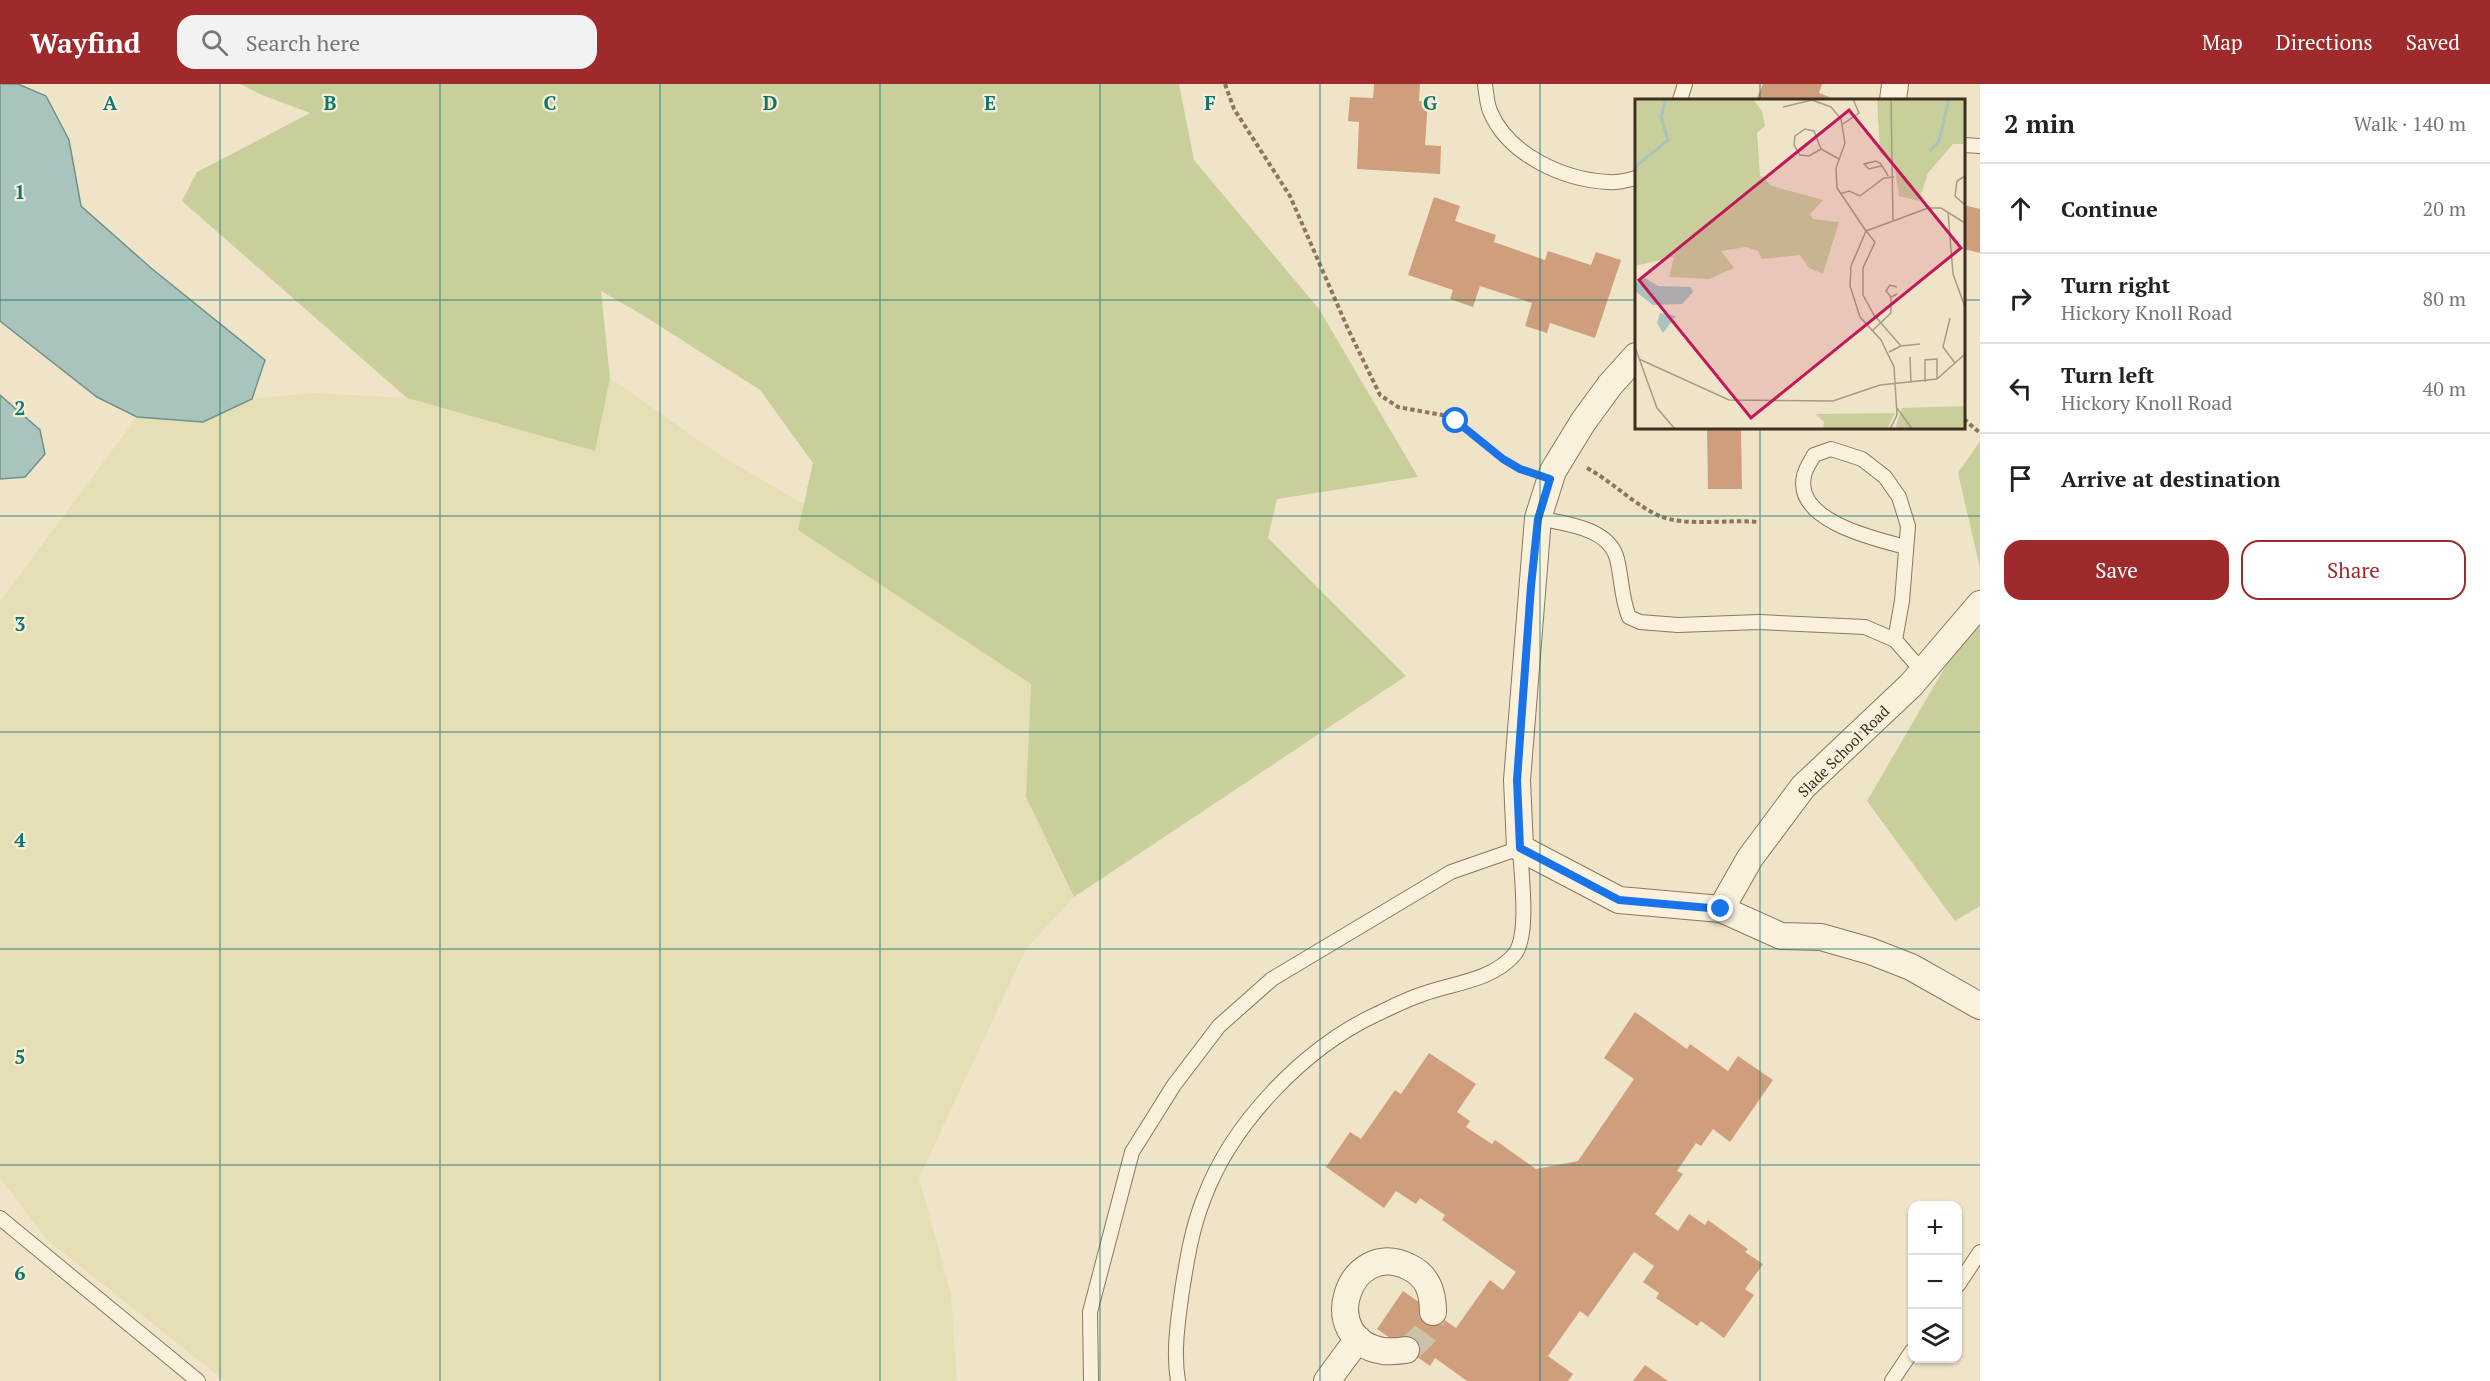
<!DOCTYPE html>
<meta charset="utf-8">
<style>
body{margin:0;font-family:"PT Serif",serif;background:#f2f2f2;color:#222}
.controls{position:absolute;right:18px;bottom:18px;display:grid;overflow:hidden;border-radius:12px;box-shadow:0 2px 4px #0004}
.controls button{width:54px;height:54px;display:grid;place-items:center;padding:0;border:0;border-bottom:2px solid #e0e0e0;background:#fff;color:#222;font:30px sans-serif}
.stop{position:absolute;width:18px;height:18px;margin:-14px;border:4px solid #1a73e8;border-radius:50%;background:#fff}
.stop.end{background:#1a73e8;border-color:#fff;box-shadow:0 2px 6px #0008}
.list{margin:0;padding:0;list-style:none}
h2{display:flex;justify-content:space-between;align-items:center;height:78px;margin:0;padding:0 24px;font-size:26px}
h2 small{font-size:20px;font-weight:400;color:#767676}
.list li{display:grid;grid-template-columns:39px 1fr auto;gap:18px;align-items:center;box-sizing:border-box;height:90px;padding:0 24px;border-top:2px solid #e0e0e0}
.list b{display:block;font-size:22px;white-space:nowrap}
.list p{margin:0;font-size:20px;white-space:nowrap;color:#767676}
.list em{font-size:20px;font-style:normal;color:#767676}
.actions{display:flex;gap:12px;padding:18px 24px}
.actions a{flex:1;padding:14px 0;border:2px solid #9e2a2b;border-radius:18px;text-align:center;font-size:21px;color:#9e2a2b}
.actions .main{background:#9e2a2b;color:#fff}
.icon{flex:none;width:33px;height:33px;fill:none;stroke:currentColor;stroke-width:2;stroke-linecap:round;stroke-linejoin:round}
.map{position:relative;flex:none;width:1980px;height:1297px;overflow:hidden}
header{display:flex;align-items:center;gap:36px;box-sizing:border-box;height:84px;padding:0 30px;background:#9e2a2b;color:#fff}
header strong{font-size:28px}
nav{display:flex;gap:33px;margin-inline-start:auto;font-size:21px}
.search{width:420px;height:54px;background:#f2f2f2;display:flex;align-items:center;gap:15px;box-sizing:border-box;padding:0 21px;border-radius:18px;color:#767676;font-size:22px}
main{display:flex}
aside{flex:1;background:#fff}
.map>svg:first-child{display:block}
.farmland{fill:#e6deb5}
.green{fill:#c9cf9b}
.water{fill:#a9c4bc;stroke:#6f938a;stroke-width:1.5}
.building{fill:#cf9f7d}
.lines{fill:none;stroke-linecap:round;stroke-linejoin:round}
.street-tunnel{stroke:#ccc0a6;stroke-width:26;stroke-dasharray:26 13;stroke-linecap:butt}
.lane-casing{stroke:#8d765c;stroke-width:16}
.street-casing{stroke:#8d765c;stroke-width:28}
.path{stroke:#8d765c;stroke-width:4;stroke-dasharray:4.5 3;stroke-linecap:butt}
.lane{stroke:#faf1dc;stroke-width:14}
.street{stroke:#faf1dc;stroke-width:26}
.route{stroke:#1a73e8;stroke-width:8}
.grid{fill:none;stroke:#0f766e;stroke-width:1.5;stroke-opacity:0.55}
.labels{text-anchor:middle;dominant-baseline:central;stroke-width:4.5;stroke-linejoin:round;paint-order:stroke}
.street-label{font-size:15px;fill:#3d2e20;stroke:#f7eed8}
.inset-river{fill:none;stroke:#a9c4bc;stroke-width:3}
.inset-road{fill:none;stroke:#a89b85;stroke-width:1.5}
.view{fill:#c2185b;fill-opacity:0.15;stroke:#c2185b;stroke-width:3}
.inset-edge{fill:none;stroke:#3d2e20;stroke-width:3}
.grid-label{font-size:20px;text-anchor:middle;font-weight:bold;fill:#0f766e;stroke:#f7eed8;stroke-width:4.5;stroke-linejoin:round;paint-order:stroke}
</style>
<header>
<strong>Wayfind</strong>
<div class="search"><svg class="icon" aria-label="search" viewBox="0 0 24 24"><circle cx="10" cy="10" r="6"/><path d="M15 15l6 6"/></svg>Search here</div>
<nav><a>Map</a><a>Directions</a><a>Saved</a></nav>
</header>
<main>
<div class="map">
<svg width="1980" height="1297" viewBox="0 0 1980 1297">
<rect width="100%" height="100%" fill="#f0e4c8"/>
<polygon class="farmland" points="610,294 724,374 804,420 798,446 1031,600 1026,713 1074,813 1026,865 919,1094 951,1210 957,1297 225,1297 47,1156 0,1094 0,517 137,333 203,338 252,315 313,309 406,314 595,367"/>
<g class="green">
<polygon points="240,0 1179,0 1194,76 1319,225 1418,393 1277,415 1268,454 1406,592 1074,813 1026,713 1031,600 798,446 813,379 760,306 641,230 601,207 610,294 595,367 407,314 182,117 197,88 310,29 262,11"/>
<polygon points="1980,357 1980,484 1958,389"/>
<polygon points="1980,523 1980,822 1955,837 1867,717"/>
</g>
<g class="water">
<polygon points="0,0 18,0 46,12 69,56 81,122 151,184 265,276 252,315 203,338 137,333 97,313 0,237"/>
<polygon points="0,311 40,346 45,370 25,393 0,395"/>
</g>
<g class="building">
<polygon points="1374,0 1420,0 1419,17 1428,17 1425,61 1441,62 1440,90 1357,85 1359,38 1348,37 1350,13 1373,14"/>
<polygon points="1763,0 1822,0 1819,9 1832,14 1831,16 1756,16"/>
<polygon points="1434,113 1460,122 1455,137 1496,151 1494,158 1545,176 1548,167 1591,181 1596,168 1621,176 1595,254 1550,239 1547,249 1525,242 1532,219 1480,202 1473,223 1450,215 1453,206 1408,191"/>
<polygon points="1964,121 1980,125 1980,169 1964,165"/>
<polygon points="1707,344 1741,344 1742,405 1708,405"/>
<polygon points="1635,928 1687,965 1690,960 1728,987 1738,972 1773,996 1730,1058 1713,1045 1701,1062 1696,1059 1677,1087 1683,1090 1655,1130 1678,1147 1689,1130 1705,1141 1708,1136 1748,1165 1745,1168 1763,1180 1745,1205 1754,1211 1724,1254 1701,1237 1697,1242 1656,1214 1659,1209 1643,1198 1654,1182 1634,1168 1588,1233 1580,1227 1548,1272 1573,1290 1568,1297 1467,1297 1435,1274 1430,1282 1377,1245 1403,1207 1456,1244 1490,1196 1503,1206 1516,1188 1442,1136 1445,1131 1420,1114 1416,1120 1396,1107 1384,1124 1326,1083 1350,1048 1361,1055 1395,1006 1401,1010 1429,969 1476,1000 1457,1028 1470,1037 1466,1043 1492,1060 1495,1056 1536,1085 1578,1077 1634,995 1604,974"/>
<polygon points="1645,1281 1668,1297 1633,1297"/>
</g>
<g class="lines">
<path class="street-tunnel" d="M1406,1266C1421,1256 1431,1246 1433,1228"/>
<g class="lane-casing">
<g id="lane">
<path d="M1485,0C1486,8 1487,20 1490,27C1508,71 1564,96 1609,98C1618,99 1628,96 1636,94"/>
<polyline points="1680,16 1685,0"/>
<polyline points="1964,61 1980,62"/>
<path d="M1538,434C1564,440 1609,443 1617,475C1622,495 1621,513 1629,533L1640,538L1678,541L1759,538L1865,543L1895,556L1922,587"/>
<path d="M1895,556L1902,517L1908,442L1899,413L1885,393L1862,375L1831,365L1814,371C1811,377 1805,385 1804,392C1794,437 1875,455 1906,463"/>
<polyline points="0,1134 198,1297"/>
<polyline points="1958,1201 1980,1168"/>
<path d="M1091,1297L1090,1228L1132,1068L1174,1001L1219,942L1272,895L1451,788L1520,764C1521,789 1530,853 1514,871C1491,897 1453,899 1423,910C1407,915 1392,923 1377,930C1304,964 1232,1039 1204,1114C1192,1144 1187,1175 1182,1207C1178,1236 1173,1268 1178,1297"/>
<polyline points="1892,1297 1912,1267"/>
</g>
</g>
<g class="street-casing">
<g id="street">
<polyline points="1893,16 1895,0"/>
<polyline points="1636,272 1610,301 1583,338 1553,387 1538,434 1517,696 1520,764 1619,816 1721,825 1781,852 1821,853 1870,867 1911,883 1980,922"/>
<polyline points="1721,825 1750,774 1803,703 1911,601 1980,520"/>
<path d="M1406,1266C1399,1267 1391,1268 1383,1267C1315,1256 1348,1153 1409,1183C1428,1192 1433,1208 1433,1228"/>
<polyline points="1327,1297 1358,1255"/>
</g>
</g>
<g class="path">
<polyline points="1225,0 1234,25 1290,112 1348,245 1380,311 1398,323 1442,331 1456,337 1503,375 1523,386"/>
<polyline points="1964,335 1980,349"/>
<path d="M1587,384C1613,398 1634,421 1660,432C1685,443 1730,435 1757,438"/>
</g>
<use href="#lane" class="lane"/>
<use href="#street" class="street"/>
</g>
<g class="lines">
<polyline class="route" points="1456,337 1503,375 1520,385 1550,395 1538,435 1531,502 1517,696 1520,764 1619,816 1721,825"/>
</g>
<path class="grid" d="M220,0V1297M440,0V1297M660,0V1297M880,0V1297M1100,0V1297M1320,0V1297M1540,0V1297M1760,0V16M0,216H1636M1964,216H1980M1760,344V1297M0,432H1980M0,648H1980M0,865H1980M0,1081H1980"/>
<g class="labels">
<g class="street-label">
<text transform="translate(1843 667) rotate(-45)">Slade School Road</text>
</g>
</g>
<g transform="translate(1635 15)">
<rect width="330" height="330" fill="#f0e4c8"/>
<path d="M2,0H118L127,12L130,27L122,34L125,76L137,87L188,101L175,115L178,120L204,123L188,175L174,169L165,156L127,160L123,152L111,148L86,152L99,169L74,180L34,178L39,158L0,167ZM242,0H330V45H318L293,74L284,102L264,97L259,65L245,54ZM330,307V330H260L267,309ZM260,314L252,330H188L189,323L180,315Z" fill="#c9cf9b"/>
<path d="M10,179L23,187L56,188L58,193L47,205L18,206L0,192V184ZM25,214L41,217L28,234L22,224Z" fill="#a9c4bc"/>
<path class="inset-river" d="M295,52L304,42L314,0M0,68L33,41L26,18L31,0"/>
<path class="inset-road" d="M256,0L258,121M148,8L177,1L196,8L206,20L210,44L201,69L202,89L231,132L293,109H306L330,124M208,25L224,14L218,0M186,50L174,57L165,56L159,46L160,37L170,30L179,32L186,50L204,60M246,67L234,70L229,65L241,62L245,64L251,73L253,77M330,77L322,82L320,97L330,106M205,95L214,92L225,97L249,79L259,78M313,113L318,175L330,208M262,188L255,186L251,192L256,198L262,195M315,219L308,248L320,264M237,232L256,214V198M0,248L22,309L40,330M254,253L266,247L285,245M275,258L276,284M4,260L94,301L198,302L245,286L302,280L330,255M290,283V261L302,260V280M262,309L277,330M255,330L262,316L259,268L246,241L225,218L215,187L216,167L231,132L240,143L228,169V196L239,216L266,247"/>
<path class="view" d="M214,11L326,149L116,319L4,181Z"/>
<rect width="330" height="330" class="inset-edge"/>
</g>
<g class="grid-label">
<text x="110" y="26">A</text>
<text x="330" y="26">B</text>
<text x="550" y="26">C</text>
<text x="770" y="26">D</text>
<text x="990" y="26">E</text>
<text x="1210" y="26">F</text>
<text x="1430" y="26">G</text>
<text x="20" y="115">1</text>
<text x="20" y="331">2</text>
<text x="20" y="547">3</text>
<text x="20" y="763">4</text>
<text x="20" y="980">5</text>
<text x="20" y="1196">6</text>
</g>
</svg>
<div class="controls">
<button>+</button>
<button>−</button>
<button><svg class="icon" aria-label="layers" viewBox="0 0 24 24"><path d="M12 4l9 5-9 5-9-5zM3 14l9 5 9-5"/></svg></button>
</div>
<div class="stop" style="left:1456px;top:337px"></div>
<div class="stop end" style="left:1721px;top:825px"></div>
</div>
<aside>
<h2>2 min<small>Walk · 140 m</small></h2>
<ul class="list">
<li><svg class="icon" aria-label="ahead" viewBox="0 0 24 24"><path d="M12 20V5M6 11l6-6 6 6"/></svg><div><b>Continue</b></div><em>20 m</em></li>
<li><svg class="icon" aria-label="right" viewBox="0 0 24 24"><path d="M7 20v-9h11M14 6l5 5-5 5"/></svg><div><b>Turn right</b><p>Hickory Knoll Road</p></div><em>80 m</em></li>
<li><svg class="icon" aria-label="left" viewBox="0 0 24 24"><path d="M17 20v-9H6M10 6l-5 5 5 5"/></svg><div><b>Turn left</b><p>Hickory Knoll Road</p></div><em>40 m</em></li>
<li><svg class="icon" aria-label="arrive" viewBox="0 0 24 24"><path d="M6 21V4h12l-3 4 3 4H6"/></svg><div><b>Arrive at destination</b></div></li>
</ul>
<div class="actions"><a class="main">Save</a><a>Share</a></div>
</aside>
</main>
